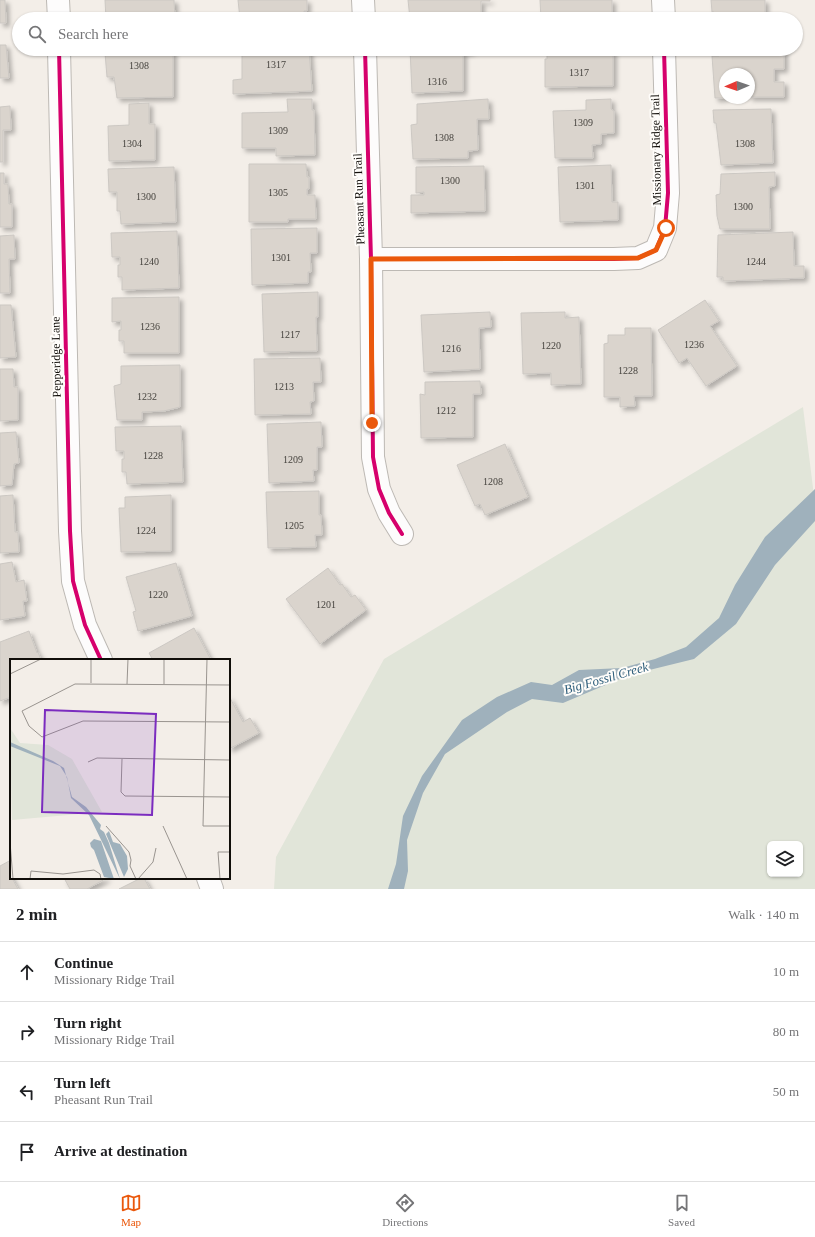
<!DOCTYPE html>
<meta charset="utf-8">
<style>
body{margin:0;font-family:"Times New Roman",serif;background:#f2f2f2;color:#202124}
.controls{position:absolute;right:12px;bottom:12px;display:grid;overflow:hidden;border-radius:6px;box-shadow:0 1px 3px #0004}
.controls button{width:36px;height:36px;display:grid;place-items:center;padding:0;border:0;border-bottom:1px solid #e0e0e0;background:#fff;color:#202124;font:20px sans-serif}
.compass{position:absolute;left:719px;top:68px;width:36px;height:36px;border-radius:50%;background:#fff;box-shadow:0 1px 3px #0004;rotate:268deg}
.stop{position:absolute;width:12px;height:12px;margin:-9px;border:3px solid #ea580c;border-radius:50%;background:#fff}
.stop.end{background:#ea580c;border-color:#fff;box-shadow:0 1px 4px #0008}
.list{margin:0;padding:0;list-style:none}
h2{display:flex;justify-content:space-between;align-items:center;height:52px;margin:0;padding:0 16px;font-size:17px}
h2 small{font-size:13px;font-weight:400;color:#757577}
.list li{display:grid;grid-template-columns:26px 1fr auto;gap:12px;align-items:center;box-sizing:border-box;height:60px;padding:0 16px;border-top:1px solid #e0e0e0}
.list b{display:block;font-size:15px;white-space:nowrap}
.list p{margin:0;font-size:13px;white-space:nowrap;color:#757577}
.list em{font-size:13px;font-style:normal;color:#757577}
.icon{flex:none;width:22px;height:22px;fill:none;stroke:currentColor;stroke-width:2;stroke-linecap:round;stroke-linejoin:round}
.map{position:relative;flex:none;width:815px;height:889px;overflow:hidden}
.search{position:absolute;background:#fff;box-shadow:0 1px 3px #0004;left:12px;right:12px;top:12px;height:44px;display:flex;align-items:center;gap:10px;box-sizing:border-box;padding:0 14px;border-radius:22px;color:#757577;font-size:15px}
.sheet{height:292px;background:#fff}
nav{display:flex;justify-content:space-around;align-items:center;box-sizing:border-box;height:56px;border-top:1px solid #e0e0e0;background:#fff;font-size:11px;color:#757577}
nav a{display:grid;justify-items:center;gap:2px}
nav .on{color:#ea580c}
.map>svg:first-child{display:block}
.green{fill:#e1e5d9;fill-rule:evenodd}
.water{fill:#9fb1bc}
.building{fill:#dad4cd;stroke:#ccc8c3;filter:url(#shadow)}
.lines{fill:none;stroke-linecap:round;stroke-linejoin:round}
.street-casing{stroke:#bdb9b4;stroke-width:24}
.street{stroke:#fdfcfc;stroke-width:22}
.cycleway-casing{stroke:#fffdfa;stroke-width:6}
.cycleway{stroke:#d6006c;stroke-width:4}
.route{stroke:#ea580c;stroke-width:5}
.labels{text-anchor:middle;dominant-baseline:central;stroke-width:4;stroke-linejoin:round;paint-order:stroke}
.number-label{font-size:10px;fill:#46433e}
.street-label{font-size:12px;fill:#110e0a;stroke:#fffdfa}
.water-label{font-size:13px;font-style:italic;fill:#2c5c7a;stroke:#fffdfa}
.inset-road{fill:none;stroke:#99948f;stroke-width:1}
.view{fill:#7b2cbf;fill-opacity:0.15;stroke:#7b2cbf;stroke-width:2}
.inset-edge{fill:none;stroke:#110e0a;stroke-width:2}
</style>
<div class="map">
<svg width="815" height="889" viewBox="0 0 815 889">
<defs>
<filter id="shadow"><feDropShadow dx="3.5" dy="3.5" stdDeviation="2" flood-color="#0004"/></filter>
</defs>
<rect width="100%" height="100%" fill="#f3eee8"/>
<path class="green" d="M803,407L815,504V889H274L276,857L384,659ZM770,844H800V874H770Z"/>
<polygon class="water" points="815,489 815,521 775,565 736,624 694,659 629,675 563,703 532,699 507,712 445,754 423,793 407,840 408,871 404,889 388,889 396,864 403,816 422,776 462,720 497,697 531,682 552,685 579,670 622,668 655,659 686,647 719,618 735,585 765,537"/>
<g class="building">
<polygon points="0,0 5,0 6,23 0,23"/>
<polygon points="105,0 174,0 175,19 106,19"/>
<polygon points="238,0 307,0 307,11 304,11 304,19 240,19"/>
<polygon points="408,0 490,0 490,1 481,1 481,18 410,19"/>
<polygon points="540,0 612,0 612,19 541,19"/>
<polygon points="711,0 765,0 765,19 714,19 714,12 712,12"/>
<polygon points="0,45 6,45 9,78 0,78"/>
<polygon points="106,49 134,49 134,51 173,50 173,97 117,98 114,77 107,77 105,53"/>
<polygon points="242,49 309,49 312,91 233,94 233,80 242,79"/>
<polygon points="410,49 471,49 471,51 463,52 463,91 412,93"/>
<polygon points="547,49 609,49 609,51 613,51 613,86 545,87 545,59 547,59"/>
<polygon points="719,49 784,49 784,69 774,69 774,82 784,82 784,97 749,97 749,74 725,74 725,98 715,98 712,56 719,56"/>
<polygon points="287,99 312,99 312,110 314,110 315,155 276,156 276,148 242,148 242,113 288,112"/>
<polygon points="488,99 489,119 477,119 478,150 468,151 468,158 413,159 411,125 417,124 417,104"/>
<polygon points="611,99 611,109 614,111 614,133 601,134 601,144 592,145 593,158 555,158 553,111 586,110 586,100"/>
<polygon points="149,103 149,124 155,124 155,160 109,161 108,126 129,125 129,104"/>
<polygon points="10,106 11,130 3,130 3,162 0,162 0,107"/>
<polygon points="771,109 773,163 721,165 716,123 714,123 713,110"/>
<polygon points="249,164 306,164 307,177 309,177 309,189 307,189 307,195 315,195 316,219 288,219 288,222 249,222"/>
<polygon points="611,165 612,202 618,202 618,220 560,222 558,167"/>
<polygon points="484,166 485,211 411,213 411,195 424,195 424,192 416,193 416,167"/>
<polygon points="174,167 176,222 121,224 120,211 117,211 117,192 109,192 108,169"/>
<polygon points="775,172 775,186 769,187 770,229 720,229 717,216 716,195 720,194 721,174"/>
<polygon points="0,173 4,173 4,184 8,184 9,204 12,204 12,227 0,227"/>
<polygon points="317,228 317,253 310,253 311,272 308,272 308,283 252,285 251,229"/>
<polygon points="177,231 179,288 122,290 122,277 118,277 118,265 120,265 120,257 112,257 111,233"/>
<polygon points="793,232 794,266 804,266 804,278 723,281 723,277 717,277 718,235"/>
<polygon points="14,235 15,259 9,259 10,293 0,293 0,236"/>
<polygon points="318,292 318,317 316,317 317,351 264,352 262,294"/>
<polygon points="179,297 179,353 124,353 124,341 119,341 119,330 121,330 121,321 112,322 112,298"/>
<polygon points="705,300 719,321 710,326 737,366 706,386 687,358 679,363 658,330"/>
<polygon points="0,305 11,305 16,357 0,358"/>
<polygon points="490,312 491,327 479,328 480,369 424,372 421,315"/>
<polygon points="565,312 565,318 579,317 581,384 551,385 551,373 523,374 521,313"/>
<polygon points="625,328 651,328 652,396 634,396 635,406 620,407 620,397 604,397 604,344 608,343 608,335 625,335"/>
<polygon points="320,358 321,382 313,382 314,401 310,402 311,414 255,415 254,359"/>
<polygon points="180,365 180,407 164,411 142,412 142,420 117,420 114,386 121,384 121,366"/>
<polygon points="0,369 13,369 14,387 18,387 18,420 0,421"/>
<polygon points="480,381 481,394 473,394 473,437 421,438 420,394 425,395 425,382"/>
<polygon points="321,422 322,447 317,447 317,470 313,470 314,481 269,483 267,424"/>
<polygon points="181,426 183,482 127,484 126,472 122,472 122,459 124,459 124,451 116,451 115,427"/>
<polygon points="16,432 19,463 14,464 12,485 0,486 0,433"/>
<polygon points="505,444 528,497 485,515 480,504 475,506 457,465"/>
<polygon points="319,491 319,515 321,515 322,535 315,535 316,547 268,548 266,492"/>
<polygon points="13,495 15,532 18,532 19,552 0,553 0,496"/>
<polygon points="171,495 171,551 121,552 119,508 125,508 125,497"/>
<polygon points="12,562 16,582 24,580 27,601 23,601 25,616 0,620 0,564"/>
<polygon points="176,563 192,616 138,631 133,612 136,611 126,577"/>
<polygon points="328,568 340,585 342,584 351,597 355,595 366,610 320,644 286,599"/>
<polygon points="194,628 211,660 153,660 149,653"/>
<polygon points="29,631 37,653 38,652 41,660 11,660 11,697 0,701 0,642"/>
<polygon points="229,696 243,722 250,718 259,733 229,749"/>
<polygon points="11,860 11,878 12,878 18,889 0,889 0,866"/>
<polygon points="64,878 107,878 87,889 70,889"/>
<polygon points="141,878 144,878 150,889 119,889"/>
</g>
<g class="lines">
<g class="street-casing">
<g id="street">
<polyline points="58,0 59,19"/>
<polyline points="363,0 364,19"/>
<polyline points="663,0 664,19"/>
<polyline points="59,49 70,531 73,581 85,625 101,660"/>
<polyline points="365,49 371,259 373,457 379,489 389,513 402,534"/>
<polyline points="371,259 614,259 638,258 656,250 665,228 668,193 664,49"/>
<polyline points="208,878 212,889"/>
</g>
</g>
<use href="#street" class="street"/>
<g class="cycleway-casing">
<g id="cycleway">
<polyline points="59,49 70,531 73,581 85,625 101,660"/>
<polyline points="365,49 371,259 373,457 379,489 389,513 402,534"/>
<polyline points="371,259 614,259 638,258 656,250 665,228 668,193 664,49"/>
</g>
</g>
<use href="#cycleway" class="cycleway"/>
</g>
<g class="lines">
<polyline class="route" points="372,423 371,259 638,258 656,250 666,228"/>
</g>
<g class="labels">
<g class="number-label">
<text x="276" y="64">1317</text>
<text x="139" y="65">1308</text>
<text x="579" y="72">1317</text>
<text x="437" y="81">1316</text>
<text x="583" y="122">1309</text>
<text x="278" y="130">1309</text>
<text x="444" y="137">1308</text>
<text x="132" y="143">1304</text>
<text x="745" y="143">1308</text>
<text x="450" y="180">1300</text>
<text x="585" y="185">1301</text>
<text x="278" y="192">1305</text>
<text x="146" y="196">1300</text>
<text x="743" y="206">1300</text>
<text x="281" y="257">1301</text>
<text x="149" y="261">1240</text>
<text x="756" y="261">1244</text>
<text x="150" y="326">1236</text>
<text x="290" y="334">1217</text>
<text x="694" y="344">1236</text>
<text x="551" y="345">1220</text>
<text x="451" y="348">1216</text>
<text x="628" y="370">1228</text>
<text x="284" y="386">1213</text>
<text x="147" y="396">1232</text>
<text x="446" y="410">1212</text>
<text x="153" y="455">1228</text>
<text x="293" y="459">1209</text>
<text x="493" y="481">1208</text>
<text x="294" y="525">1205</text>
<text x="146" y="530">1224</text>
<text x="158" y="594">1220</text>
<text x="326" y="604">1201</text>
</g>
<g class="street-label">
<text transform="translate(656 150) rotate(-91)">Missionary Ridge Trail</text>
<text transform="translate(359 199) rotate(-92)">Pheasant Run Trail</text>
<text transform="translate(56 357) rotate(-91)">Pepperidge Lane</text>
</g>
<g class="water-label">
<text transform="translate(606 678) rotate(-16)">Big Fossil Creek</text>
</g>
</g>
<g transform="translate(10 659)">
<rect width="220" height="220" fill="#f3eee8"/>
<path d="M0,69L10,84L38,86L62,100L92,153L2,161Z" fill="#e1e5d9"/>
<path d="M0,83L43,102L54,109L62,138L76,148L91,166L90,170L94,173L99,184L110,220L79,156L61,139L57,118L50,107L0,87ZM99,172L103,183L110,185L117,197L118,210L114,218L96,175ZM84,180L91,182L104,220L94,218L84,191L81,188L80,184Z" fill="#9fb1bc"/>
<path class="inset-road" d="M81,0V24M197,0L193,167H220M0,15L31,0M117,25L118,0M154,25V0M220,26L65,25L12,52L19,67L32,78L73,62L220,63M112,100L111,133L115,137L220,138M78,103L87,99L220,101M96,167L119,193L121,201L120,207L126,220M153,167L177,220M0,183L3,220M20,220L21,212L53,215L84,211L90,215L91,220M128,220L143,203L146,189M210,220L208,193H220"/>
<path class="view" d="M35,51L146,55L142,156L32,153Z"/>
<rect width="220" height="220" class="inset-edge"/>
</g>
</svg>
<div class="controls">
<button><svg class="icon" aria-label="layers" viewBox="0 0 24 24"><path d="M12 4l9 5-9 5-9-5zM3 14l9 5 9-5"/></svg></button>
</div>
<svg class="compass" viewBox="-18 -18 36 36"><path d="M0-13l5 13h-10z" fill="#e53935"/><path d="M0 13l5-13h-10z" fill="#757577"/></svg>
<div class="stop" style="left:666px;top:228px"></div>
<div class="stop end" style="left:372px;top:423px"></div>
<div class="search"><svg class="icon" aria-label="search" viewBox="0 0 24 24"><circle cx="10" cy="10" r="6"/><path d="M15 15l6 6"/></svg>Search here</div>
</div>
<section class="sheet">
<h2>2 min<small>Walk · 140 m</small></h2>
<ul class="list">
<li><svg class="icon" aria-label="ahead" viewBox="0 0 24 24"><path d="M12 20V5M6 11l6-6 6 6"/></svg><div><b>Continue</b><p>Missionary Ridge Trail</p></div><em>10 m</em></li>
<li><svg class="icon" aria-label="right" viewBox="0 0 24 24"><path d="M7 20v-9h11M14 6l5 5-5 5"/></svg><div><b>Turn right</b><p>Missionary Ridge Trail</p></div><em>80 m</em></li>
<li><svg class="icon" aria-label="left" viewBox="0 0 24 24"><path d="M17 20v-9H6M10 6l-5 5 5 5"/></svg><div><b>Turn left</b><p>Pheasant Run Trail</p></div><em>50 m</em></li>
<li><svg class="icon" aria-label="arrive" viewBox="0 0 24 24"><path d="M6 21V4h12l-3 4 3 4H6"/></svg><div><b>Arrive at destination</b></div></li>
</ul>
</section>
<nav>
<a class="on"><svg class="icon" aria-label="map" viewBox="0 0 24 24"><path d="M3 6l6-2 6 2 6-2v14l-6 2-6-2-6 2zM9 4v14M15 6v14"/></svg>Map</a>
<a><svg class="icon" aria-label="directions" viewBox="0 0 24 24"><path d="M12 3l9 9-9 9-9-9zM9 14v-3h6M13 9l2 2-2 2"/></svg>Directions</a>
<a><svg class="icon" aria-label="saved" viewBox="0 0 24 24"><path d="M7 4h10v16l-5-4-5 4z"/></svg>Saved</a>
</nav>
